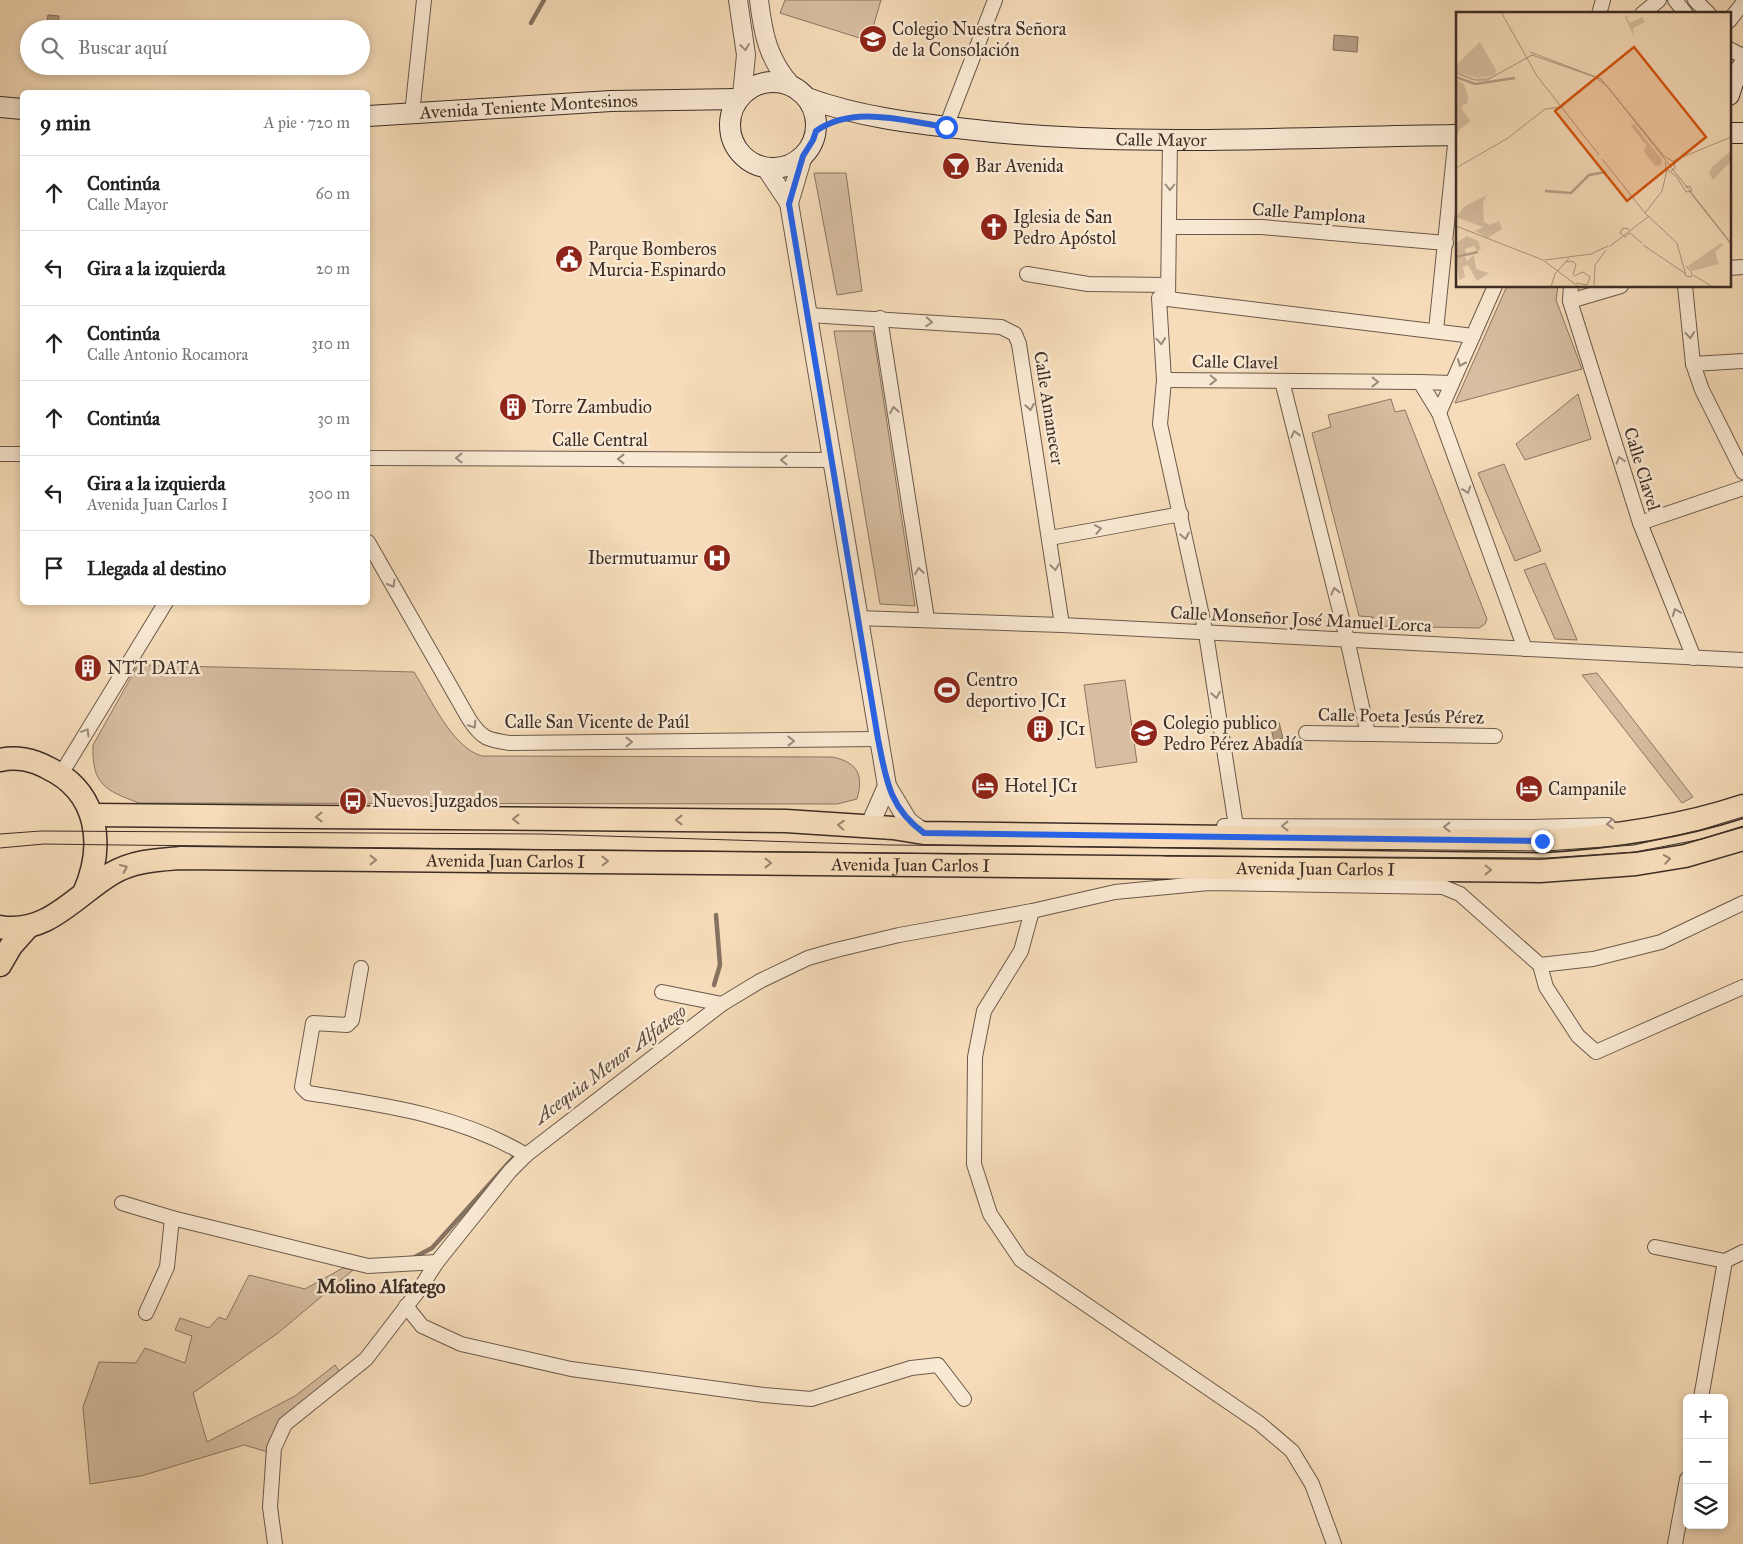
<!DOCTYPE html>
<html lang="es">
<meta charset="utf-8">
<style>
body{margin:0;font-family:"IM FELL Great Primer",serif;background:#f2f2f2;color:#222}
.controls{position:absolute;right:15px;bottom:15px;display:grid;overflow:hidden;border-radius:8px;box-shadow:0 2px 8px #0003}
.controls button{width:45px;height:45px;display:grid;place-items:center;padding:0;border:0;border-bottom:1px solid #e0e0e0;background:#fff;color:#222;font:25px sans-serif}
.stop{position:absolute;width:15px;height:15px;margin:-11px;border:4px solid #2563eb;border-radius:50%;background:#fff}
.stop.end{background:#2563eb;border-color:#fff;box-shadow:0 1px 5px #0008}
.list{margin:0;padding:0;list-style:none}
h2{display:flex;justify-content:space-between;align-items:center;height:65px;margin:0;padding:0 20px;font-size:21px}
h2 small{font-size:16px;font-weight:400;color:#767676}
.list li{display:grid;grid-template-columns:32px 1fr auto;gap:15px;align-items:center;box-sizing:border-box;height:75px;padding:0 20px;border-top:1px solid #e0e0e0}
.list b{display:block;font-size:19px;white-space:nowrap}
.list p{margin:0;font-size:16px;white-space:nowrap;color:#767676}
.list em{font-size:16px;font-style:normal;color:#767676}
.icon{flex:none;width:28px;height:28px;fill:none;stroke:currentColor;stroke-width:2;stroke-linecap:round;stroke-linejoin:round}
.map{position:relative;flex:none;width:1743px;height:1544px;overflow:hidden}
.search{position:absolute;background:#fff;box-shadow:0 2px 8px #0003;left:20px;top:20px;width:350px;height:55px;display:flex;align-items:center;gap:12px;box-sizing:border-box;padding:0 18px;border-radius:28px;color:#767676;font-size:19px}
.panel{position:absolute;background:#fff;box-shadow:0 2px 8px #0003;left:20px;top:90px;width:350px;height:515px;border-radius:8px}
.map>svg:first-child{display:block}
.green{fill:#d7bea0;stroke:#8a7663}
.water{fill:#b7a087;stroke:#867260}
.lines{fill:none;stroke-linecap:round;stroke-linejoin:round}
.stream{stroke:#867260;stroke-width:4.5}
.minor-casing{stroke:#6b594b;stroke-width:16}
.tertiary-casing{stroke:#6b594b;stroke-width:20}
.secondary-casing{stroke:#3d2d26;stroke-width:22}
.primary-casing{stroke:#3d2d26;stroke-width:25}
.minor{stroke:#f9e8d2;stroke-width:14}
.tertiary{stroke:#f9e8d2;stroke-width:18}
.secondary{stroke:#f9e8d2;stroke-width:20}
.primary{stroke:#f6dcb9;stroke-width:22}
.tram{stroke:#3d2d26;stroke-width:1}
.oneway{stroke:#9b8a7c}
.oneway2{stroke:#9a8470}
.route{stroke:#2563eb;stroke-width:6}
.labels{text-anchor:middle;dominant-baseline:central;stroke-width:5;stroke-linejoin:round;paint-order:stroke}
.poi-label{font-size:18px;fill:#3d2d26;stroke:#f9e8d2;text-anchor:start}
.street-label{font-size:18px;fill:#3d2d26;stroke:#f9e8d2}
.water-label{font-size:19px;font-style:italic;fill:#5c4a3e;stroke:#f9e8d2}
.neighbourhood-label{font-size:19px;font-weight:bold;fill:#3d2d26;stroke:#f9e8d2}
.inset-river{fill:none;stroke:#b7a087;stroke-width:2.5}
.inset-road{fill:none;stroke:#ac967e;stroke-width:1}
.view{fill:#d7550f;fill-opacity:0.15;stroke:#d7550f;stroke-width:2.5}
.inset-edge{fill:none;stroke:#3d2d26;stroke-width:2.5}
</style>
<div class="map">
<svg width="1743" height="1544" viewBox="0 0 1743 1544">
<rect width="100%" height="100%" fill="#f6dcb9"/>
<filter id="stains"><feTurbulence type="fractalNoise" baseFrequency=".004" numOctaves="4"/><feColorMatrix values="0 0 0 0 .2 0 0 0 0 .09 0 0 0 0 .02 0 0 0 .5 -.17"/></filter>
<radialGradient id="worn" r=".72"><stop offset=".6" stop-color="#630" stop-opacity="0"/><stop offset="1" stop-color="#630" stop-opacity=".3"/></radialGradient>
<g class="green">
<polygon points="785,0 881,0 869,41 780,13"/>
<polygon points="814,173 846,173 862,291 837,295"/>
<polygon points="1507,286 1558,286 1556,300 1582,369 1455,403"/>
<polygon points="834,331 873,331 915,606 880,604"/>
<polygon points="1578,394 1591,439 1525,460 1516,444"/>
<polygon points="1391,399 1395,412 1405,410 1487,619 1485,624 1479,628 1372,626 1373,617 1359,616 1312,433 1331,427 1328,415"/>
<polygon points="1504,464 1541,551 1515,561 1478,473"/>
<polygon points="1545,563 1577,640 1555,639 1524,570"/>
<path d="M138,665L414,672C430,697 452,748 482,756L832,757C857,762 864,774 857,799L837,804L139,803C104,790 92,784 93,745Z"/>
<polygon points="1597,673 1693,797 1682,803 1582,675"/>
<polygon points="1125,680 1137,762 1096,768 1084,685"/>
<polygon points="343,1268 353,1270 278,1333 193,1393 207,1442 295,1396 335,1365 340,1372 268,1452 244,1445 141,1476 90,1484 83,1407 99,1362 136,1363 145,1348 185,1363 192,1336 175,1330 180,1318 209,1328 219,1317 226,1320 249,1275 305,1289"/>
</g>
<g class="water">
<polygon points="48,15 59,16 58,29 46,29"/>
<polygon points="1334,35 1358,37 1357,52 1333,50"/>
<polygon points="1279,722 1283,738 1274,741 1270,724"/>
</g>
<g class="lines">
<g class="stream">
<polyline points="531,23 544,0"/>
<polyline points="714,985 720,965 716,915"/>
<polyline points="413,1258 432,1248 514,1157"/>
</g>
<g class="minor-casing">
<g id="minor">
<polyline points="1675,0 1686,14"/>
<polyline points="1695,0 1709,14"/>
<polyline points="1599,14 1603,0"/>
<polyline points="1642,14 1659,0"/>
<polyline points="1729,21 1743,3"/>
<polyline points="1729,49 1743,56"/>
<polyline points="412,114 424,0"/>
<polyline points="946,127 995,0"/>
<polyline points="1170,139 1168,299 1159,298 1164,380 1160,424 1206,634 1236,826"/>
<polyline points="1170,227 1262,227 1446,243"/>
<polyline points="1729,268 1743,267"/>
<polyline points="1027,274 1088,284 1168,285"/>
<polyline points="1571,286 1570,301 1640,523 1694,658"/>
<polyline points="1685,286 1693,364 1702,390 1743,472"/>
<polyline points="1168,299 1473,336"/>
<polyline points="1570,301 1621,286"/>
<polyline points="809,315 1001,327 1015,334 1019,344 1062,625"/>
<polyline points="880,318 927,619"/>
<polyline points="1436,330 1456,135"/>
<polyline points="1693,364 1743,361"/>
<polyline points="1164,380 1420,382 1439,413 1525,649"/>
<polyline points="1282,381 1347,639 1368,734"/>
<polyline points="1420,382 1452,383"/>
<polyline points="1439,413 1495,286"/>
<polyline points="0,454 22,454"/>
<polyline points="368,458 833,460"/>
<polyline points="1640,523 1743,488"/>
<polyline points="1050,538 1181,514"/>
<path d="M368,542L469,719C482,739 488,740 510,743L878,739"/>
<polyline points="858,618 1062,625 1743,660"/>
<polyline points="1306,733 1495,736"/>
<polyline points="61,774 166,602"/>
<polyline points="1224,826 1531,827 1608,825"/>
<polyline points="1032,911 1021,951 984,1011 975,1057 974,1164 990,1214 1021,1260 1259,1423 1292,1451 1312,1484 1334,1544"/>
<polyline points="1540,965 1593,959 1661,942 1743,903"/>
<path d="M361,968L352,1020L347,1025L313,1023L302,1087L308,1093C383,1105 460,1115 526,1155"/>
<polyline points="662,992 722,1004"/>
<polyline points="122,1203 172,1218 368,1266 437,1262"/>
<polyline points="1655,1247 1725,1261 1743,1252"/>
<polyline points="406,1306 422,1326 461,1344 571,1369 764,1395 811,1399 911,1368 938,1365 964,1399"/>
<polyline points="146,1313 167,1267 172,1218"/>
<polyline points="1701,1398 1725,1261"/>
<polyline points="275,1544 270,1507 274,1448 285,1424 366,1359 419,1290 437,1262 510,1171 526,1155 722,1004 760,981 808,958 836,950 899,935 1032,911 1115,892 1209,883 1443,887 1460,894 1540,965 1546,987 1578,1036 1596,1052 1743,987"/>
<polyline points="1675,1544 1687,1479"/>
</g>
</g>
<g class="tertiary-casing">
<g id="tertiary">
<polyline points="738,0 746,55 742,95"/>
<path d="M759,0C763,34 768,59 791,85"/>
<polyline points="765,167 789,203 887,786 908,821 924,833"/>
<polyline points="789,203 803,156"/>
<polyline points="869,827 887,786"/>
</g>
</g>
<g class="secondary-casing">
<g id="secondary">
<circle cx="773" cy="125" r="43"/>
<polyline points="1729,95 1735,77 1743,66"/>
<path id="s1" d="M807,98C859,117 912,123 966,129C1126,148 1296,137 1457,135"/>
<polyline points="0,107 22,109"/>
<path id="s2" d="M368,116L611,101L738,99"/>
<polyline points="1729,133 1743,133"/>
</g>
</g>
<g class="primary-casing">
<g id="primary">
<path d="M0,760C16,756 34,760 48,768C99,792 105,846 84,893"/>
<path d="M92,815L786,821L893,828L924,833L1542,841C1611,837 1677,828 1743,806"/>
<path id="s3" d="M0,927C47,935 75,896 111,874C133,861 156,860 181,858L1540,871L1636,864L1685,856L1743,839"/>
<polyline points="0,965 11,946 28,927"/>
</g>
</g>
<use href="#minor" class="minor"/>
<use href="#tertiary" class="tertiary"/>
<use href="#secondary" class="secondary"/>
<use href="#primary" class="primary"/>
<g class="tram">
<polyline points="0,834 41,831 541,834 890,845 1546,851 1634,845 1700,830 1743,817"/>
<polyline points="0,848 44,844 120,845 967,854"/>
<polyline points="1164,856 1547,858 1635,852 1702,839 1743,826"/>
</g>
</g>
<defs><path id="oneway-chevron" d="M-2-3.5L2.5 0L-2 3.5" fill="none" stroke-width="1.6" stroke-linecap="round" stroke-linejoin="round" transform="scale(1.25)"/></defs>
<g class="oneway">
<use href="#oneway-chevron" transform="translate(745 47) rotate(83)"/>
<use href="#oneway-chevron" transform="translate(1170 187) rotate(90)"/>
<use href="#oneway-chevron" transform="translate(929 322) rotate(4)"/>
<use href="#oneway-chevron" transform="translate(1690 335) rotate(85)"/>
<use href="#oneway-chevron" transform="translate(1161 341) rotate(85)"/>
<use href="#oneway-chevron" transform="translate(1461 363) rotate(114)"/>
<use href="#oneway-chevron" transform="translate(1213 380) rotate(1)"/>
<use href="#oneway-chevron" transform="translate(1375 382) rotate(1)"/>
<use href="#oneway-chevron" transform="translate(1030 407) rotate(81)"/>
<use href="#oneway-chevron" transform="translate(894 410) rotate(-99)"/>
<use href="#oneway-chevron" transform="translate(1295 434) rotate(-104)"/>
<use href="#oneway-chevron" transform="translate(459 458) rotate(-180)"/>
<use href="#oneway-chevron" transform="translate(621 459) rotate(-180)"/>
<use href="#oneway-chevron" transform="translate(784 460) rotate(-180)"/>
<use href="#oneway-chevron" transform="translate(1620 460) rotate(-107)"/>
<use href="#oneway-chevron" transform="translate(1467 490) rotate(70)"/>
<use href="#oneway-chevron" transform="translate(1098 529) rotate(-11)"/>
<use href="#oneway-chevron" transform="translate(1185 536) rotate(78)"/>
<use href="#oneway-chevron" transform="translate(1055 567) rotate(82)"/>
<use href="#oneway-chevron" transform="translate(919 571) rotate(-99)"/>
<use href="#oneway-chevron" transform="translate(392 584) rotate(60)"/>
<use href="#oneway-chevron" transform="translate(1335 591) rotate(-104)"/>
<use href="#oneway-chevron" transform="translate(1676 612) rotate(-112)"/>
<use href="#oneway-chevron" transform="translate(1216 695) rotate(81)"/>
<use href="#oneway-chevron" transform="translate(473 725) rotate(57)"/>
<use href="#oneway-chevron" transform="translate(86 732) rotate(-59)"/>
<use href="#oneway-chevron" transform="translate(791 741)"/>
<use href="#oneway-chevron" transform="translate(629 742)"/>
<use href="#oneway-chevron" transform="translate(1610 824) rotate(176)"/>
<use href="#oneway-chevron" transform="translate(1285 826) rotate(-180)"/>
<use href="#oneway-chevron" transform="translate(1447 827) rotate(-180)"/>
</g>
<g class="oneway2">
<use href="#oneway-chevron" transform="translate(319 817) rotate(-180)"/>
<use href="#oneway-chevron" transform="translate(516 819) rotate(-180)"/>
<use href="#oneway-chevron" transform="translate(679 820) rotate(-180)"/>
<use href="#oneway-chevron" transform="translate(841 825) rotate(-176)"/>
<use href="#oneway-chevron" transform="translate(1667 859) rotate(-10)"/>
<use href="#oneway-chevron" transform="translate(373 860)"/>
<use href="#oneway-chevron" transform="translate(605 861)"/>
<use href="#oneway-chevron" transform="translate(768 863)"/>
<use href="#oneway-chevron" transform="translate(124 868) rotate(-25)"/>
<use href="#oneway-chevron" transform="translate(1488 870) rotate(1)"/>
</g>
<g class="lines">
<path class="route" d="M946,127C903,121 854,105 816,131L813,140L803,156L789,204L878,739C886,779 889,808 924,833L1542,841"/>
</g>
<defs>
<g id="school-disc" transform="scale(1.4375)"><circle r="9.5" fill="#8f2418" stroke="#f9e8d2"/><path d="M0-5L7-2L0 1L-7-2ZM-4 1L0 2.5L4 1V4Q0 6-4 4Z" fill="#fff"/></g>
<g id="bar-disc" transform="scale(1.4375)"><circle r="9.5" fill="#8f2418" stroke="#f9e8d2"/><path d="M-6-5H6L.8 .8V4.5H3.5V6h-7V4.5H-.8V.8Z" fill="#fff"/></g>
<g id="church-disc" transform="scale(1.4375)"><circle r="9.5" fill="#8f2418" stroke="#f9e8d2"/><path d="M-1.2-6h2.4v3.5h3.3v2.4h-3.3V6h-2.4V-.1h-3.3v-2.4h3.3Z" fill="#fff"/></g>
<g id="civic-disc" transform="scale(1.4375)"><circle r="9.5" fill="#8f2418" stroke="#f9e8d2"/><path d="M-.6-6.5H3V-4.5H.6V-3L4-1V1h2V6H-6V1h2V-1L-.6-3ZM-1.2 2.5V6h2.4V2.5Z" fill="#fff"/></g>
<g id="building-disc" transform="scale(1.4375)"><circle r="9.5" fill="#8f2418" stroke="#f9e8d2"/><path d="M-4-6H4V6H1V3H-1V6H-4ZM-2.5-4.3h1.7v1.8h-1.7ZM.8-4.3h1.7v1.8H.8ZM-2.5-1h1.7V.8h-1.7ZM.8-1h1.7V.8H.8Z" fill="#fff"/></g>
<g id="hospital-disc" transform="scale(1.4375)"><circle r="9.5" fill="#8f2418" stroke="#f9e8d2"/><path d="M-5-5h3v3.5h4V-5h3V5h-3V1.5h-4V5h-3Z" fill="#fff"/></g>
<g id="stadium-disc" transform="scale(1.4375)"><circle r="9.5" fill="#8f2418" stroke="#f9e8d2"/><path d="M0-5a6.5 5 0 1 0 0 10a6.5 5 0 1 0 0-10ZM-3.5-1.8h7v3.6h-7Z" fill="#fff"/></g>
<g id="hotel-disc" transform="scale(1.4375)"><circle r="9.5" fill="#8f2418" stroke="#f9e8d2"/><path d="M-6-4.5h1.5V1H6V5H4.5V3h-9V5H-6ZM-4 0a1.8 1.8 0 1 1 3.6 0ZM.5 0V-2.5h3Q6-2.5 6 0Z" fill="#fff"/></g>
<g id="bus-disc" transform="scale(1.4375)"><circle r="9.5" fill="#8f2418" stroke="#f9e8d2"/><path d="M-5-6H5V4H4V6H2V4H-2V6H-4V4H-5ZM-3.5-4V0h7V-4ZM-3.5 1.2v1.5H-2V1.2ZM2 1.2v1.5H3.5V1.2Z" fill="#fff"/></g>
</defs>
<g fill-rule="evenodd">
<use href="#school-disc" x="873" y="39"/>
<use href="#bar-disc" x="956" y="166"/>
<use href="#church-disc" x="994" y="227"/>
<use href="#civic-disc" x="569" y="259"/>
<use href="#building-disc" x="513" y="407"/>
<use href="#hospital-disc" x="717" y="558"/>
<use href="#building-disc" x="88" y="668"/>
<use href="#stadium-disc" x="947" y="690"/>
<use href="#building-disc" x="1040" y="729"/>
<use href="#school-disc" x="1144" y="733"/>
<use href="#hotel-disc" x="985" y="786"/>
<use href="#hotel-disc" x="1529" y="789"/>
<use href="#bus-disc" x="353" y="801"/>
</g>
<g class="labels">
<g class="poi-label">
<text x="892" y="29">Colegio Nuestra Señora<tspan x="892" dy="21">de la Consolación</tspan></text>
<text x="975" y="166">Bar Avenida</text>
<text x="1013" y="217">Iglesia de San<tspan x="1013" dy="21">Pedro Apóstol</tspan></text>
<text x="588" y="249">Parque Bomberos<tspan x="588" dy="21">Murcia-Espinardo</tspan></text>
<text x="532" y="407">Torre Zambudio</text>
<text x="698" y="558" text-anchor="end">Ibermutuamur</text>
<text x="107" y="668">NTT DATA</text>
<text x="966" y="680">Centro<tspan x="966" dy="21">deportivo JC1</tspan></text>
<text x="1163" y="723">Colegio publico<tspan x="1163" dy="21">Pedro Pérez Abadía</tspan></text>
<text x="1059" y="729">JC1</text>
<text x="1004" y="786">Hotel JC1</text>
<text x="1548" y="789">Campanile</text>
<text x="372" y="801">Nuevos Juzgados</text>
</g>
<g class="street-label">
<text stroke="none"><textPath href="#s2" startOffset="161">Avenida Teniente Montesinos</textPath></text>
<text stroke="none"><textPath href="#s1" startOffset="358">Calle Mayor</textPath></text>
<text transform="translate(1309 213) rotate(4)">Calle Pamplona</text>
<text transform="translate(1235 362) rotate(1)">Calle Clavel</text>
<text transform="translate(1049 408) rotate(81)">Calle Amanecer</text>
<text x="600" y="440">Calle Central</text>
<text transform="translate(1642 469) rotate(73)">Calle Clavel</text>
<text transform="translate(1301 619) rotate(3)">Calle Monseñor José Manuel Lorca</text>
<text transform="translate(1401 716) rotate(1)">Calle Poeta Jesús Pérez</text>
<text x="597" y="722">Calle San Vicente de Paúl</text>
<text stroke="none"><textPath href="#s3" startOffset="524">Avenida Juan Carlos I</textPath></text>
<text stroke="none"><textPath href="#s3" startOffset="929">Avenida Juan Carlos I</textPath></text>
<text stroke="none"><textPath href="#s3" startOffset="1334">Avenida Juan Carlos I</textPath></text>
</g>
<g class="water-label">
<text transform="translate(610 1064) rotate(-37)">Acequia Menor Alfatego</text>
</g>
<g class="neighbourhood-label">
<text x="381" y="1286">Molino Alfatego</text>
</g>
</g>
<g transform="translate(1456 12)">
<rect width="275" height="275" fill="#f6dcb9"/>
<path d="M184,1L171,5L174,11L186,5L189,10L177,16V23L169,5ZM24,30L40,58L39,63L22,66L1,60L21,67L41,64L23,69L0,61V53ZM0,67L8,72L12,84L11,92L6,93L7,99L11,97L7,99L15,109L3,118L0,130ZM178,112L206,148L205,153L199,154L188,140L190,133L175,114ZM275,139V149L257,168L253,161L257,154ZM31,183L27,190L28,210L33,213L43,209L46,217L32,226L19,219L27,215L0,205L9,194ZM11,224L22,229L25,237L21,239L18,234L9,237L11,243L0,245V231ZM265,231L267,233L259,240L263,252L236,259L232,254ZM18,243L20,257L33,261L21,269L12,253L7,255L9,265L3,268L0,246L9,245L11,249Z" fill="#d7bea0"/>
<path class="inset-river" d="M0,65L19,72L59,66M89,179L115,181L133,163L150,160M0,245L22,240"/>
<path class="inset-road" d="M45,0L81,64L143,143M74,40L145,67L208,144L218,150L219,156L215,159M0,61L18,68H31L76,43L139,65L151,74L275,231M146,147L189,201M217,149L275,125M209,150L210,157L220,164L230,180L236,179L234,174L229,175M0,156L52,126L89,97L107,95M211,158L206,179L189,201L221,231L230,264L235,265L236,261L230,254M234,180L275,232M0,214L87,248L123,275M173,217L167,216L164,221L169,225L174,221M174,221L186,231M187,233L230,262M153,235L193,204M89,248L135,242L152,234M110,250L116,249L120,252L117,263M237,263L257,275M118,264L127,260L134,265L131,273L120,271M95,275L99,262L113,246M138,275L139,253L150,238"/>
<path class="view" d="M178,35L250,125L171,189L99,99Z"/>
<rect width="275" height="275" class="inset-edge"/>
</g>
<rect width="100%" height="100%" filter="url(#stains)"/>
<rect width="100%" height="100%" fill="url(#worn)"/>
</svg>
<div class="controls">
<button>+</button>
<button>−</button>
<button><svg class="icon" aria-label="layers" viewBox="0 0 24 24"><path d="M12 4l9 5-9 5-9-5zM3 14l9 5 9-5"/></svg></button>
</div>
<div class="stop" style="left:946px;top:127px"></div>
<div class="stop end" style="left:1542px;top:841px"></div>
<div class="search"><svg class="icon" aria-label="search" viewBox="0 0 24 24"><circle cx="10" cy="10" r="6"/><path d="M15 15l6 6"/></svg>Buscar aquí</div>
<section class="panel">
<h2>9 min<small>A pie · 720 m</small></h2>
<ul class="list">
<li><svg class="icon" aria-label="ahead" viewBox="0 0 24 24"><path d="M12 20V5M6 11l6-6 6 6"/></svg><div><b>Continúa</b><p>Calle Mayor</p></div><em>60 m</em></li>
<li><svg class="icon" aria-label="left" viewBox="0 0 24 24"><path d="M17 20v-9H6M10 6l-5 5 5 5"/></svg><div><b>Gira a la izquierda</b></div><em>20 m</em></li>
<li><svg class="icon" aria-label="ahead" viewBox="0 0 24 24"><path d="M12 20V5M6 11l6-6 6 6"/></svg><div><b>Continúa</b><p>Calle Antonio Rocamora</p></div><em>310 m</em></li>
<li><svg class="icon" aria-label="ahead" viewBox="0 0 24 24"><path d="M12 20V5M6 11l6-6 6 6"/></svg><div><b>Continúa</b></div><em>30 m</em></li>
<li><svg class="icon" aria-label="left" viewBox="0 0 24 24"><path d="M17 20v-9H6M10 6l-5 5 5 5"/></svg><div><b>Gira a la izquierda</b><p>Avenida Juan Carlos I</p></div><em>300 m</em></li>
<li><svg class="icon" aria-label="arrive" viewBox="0 0 24 24"><path d="M6 21V4h12l-3 4 3 4H6"/></svg><div><b>Llegada al destino</b></div></li>
</ul>
</section>
</div>
